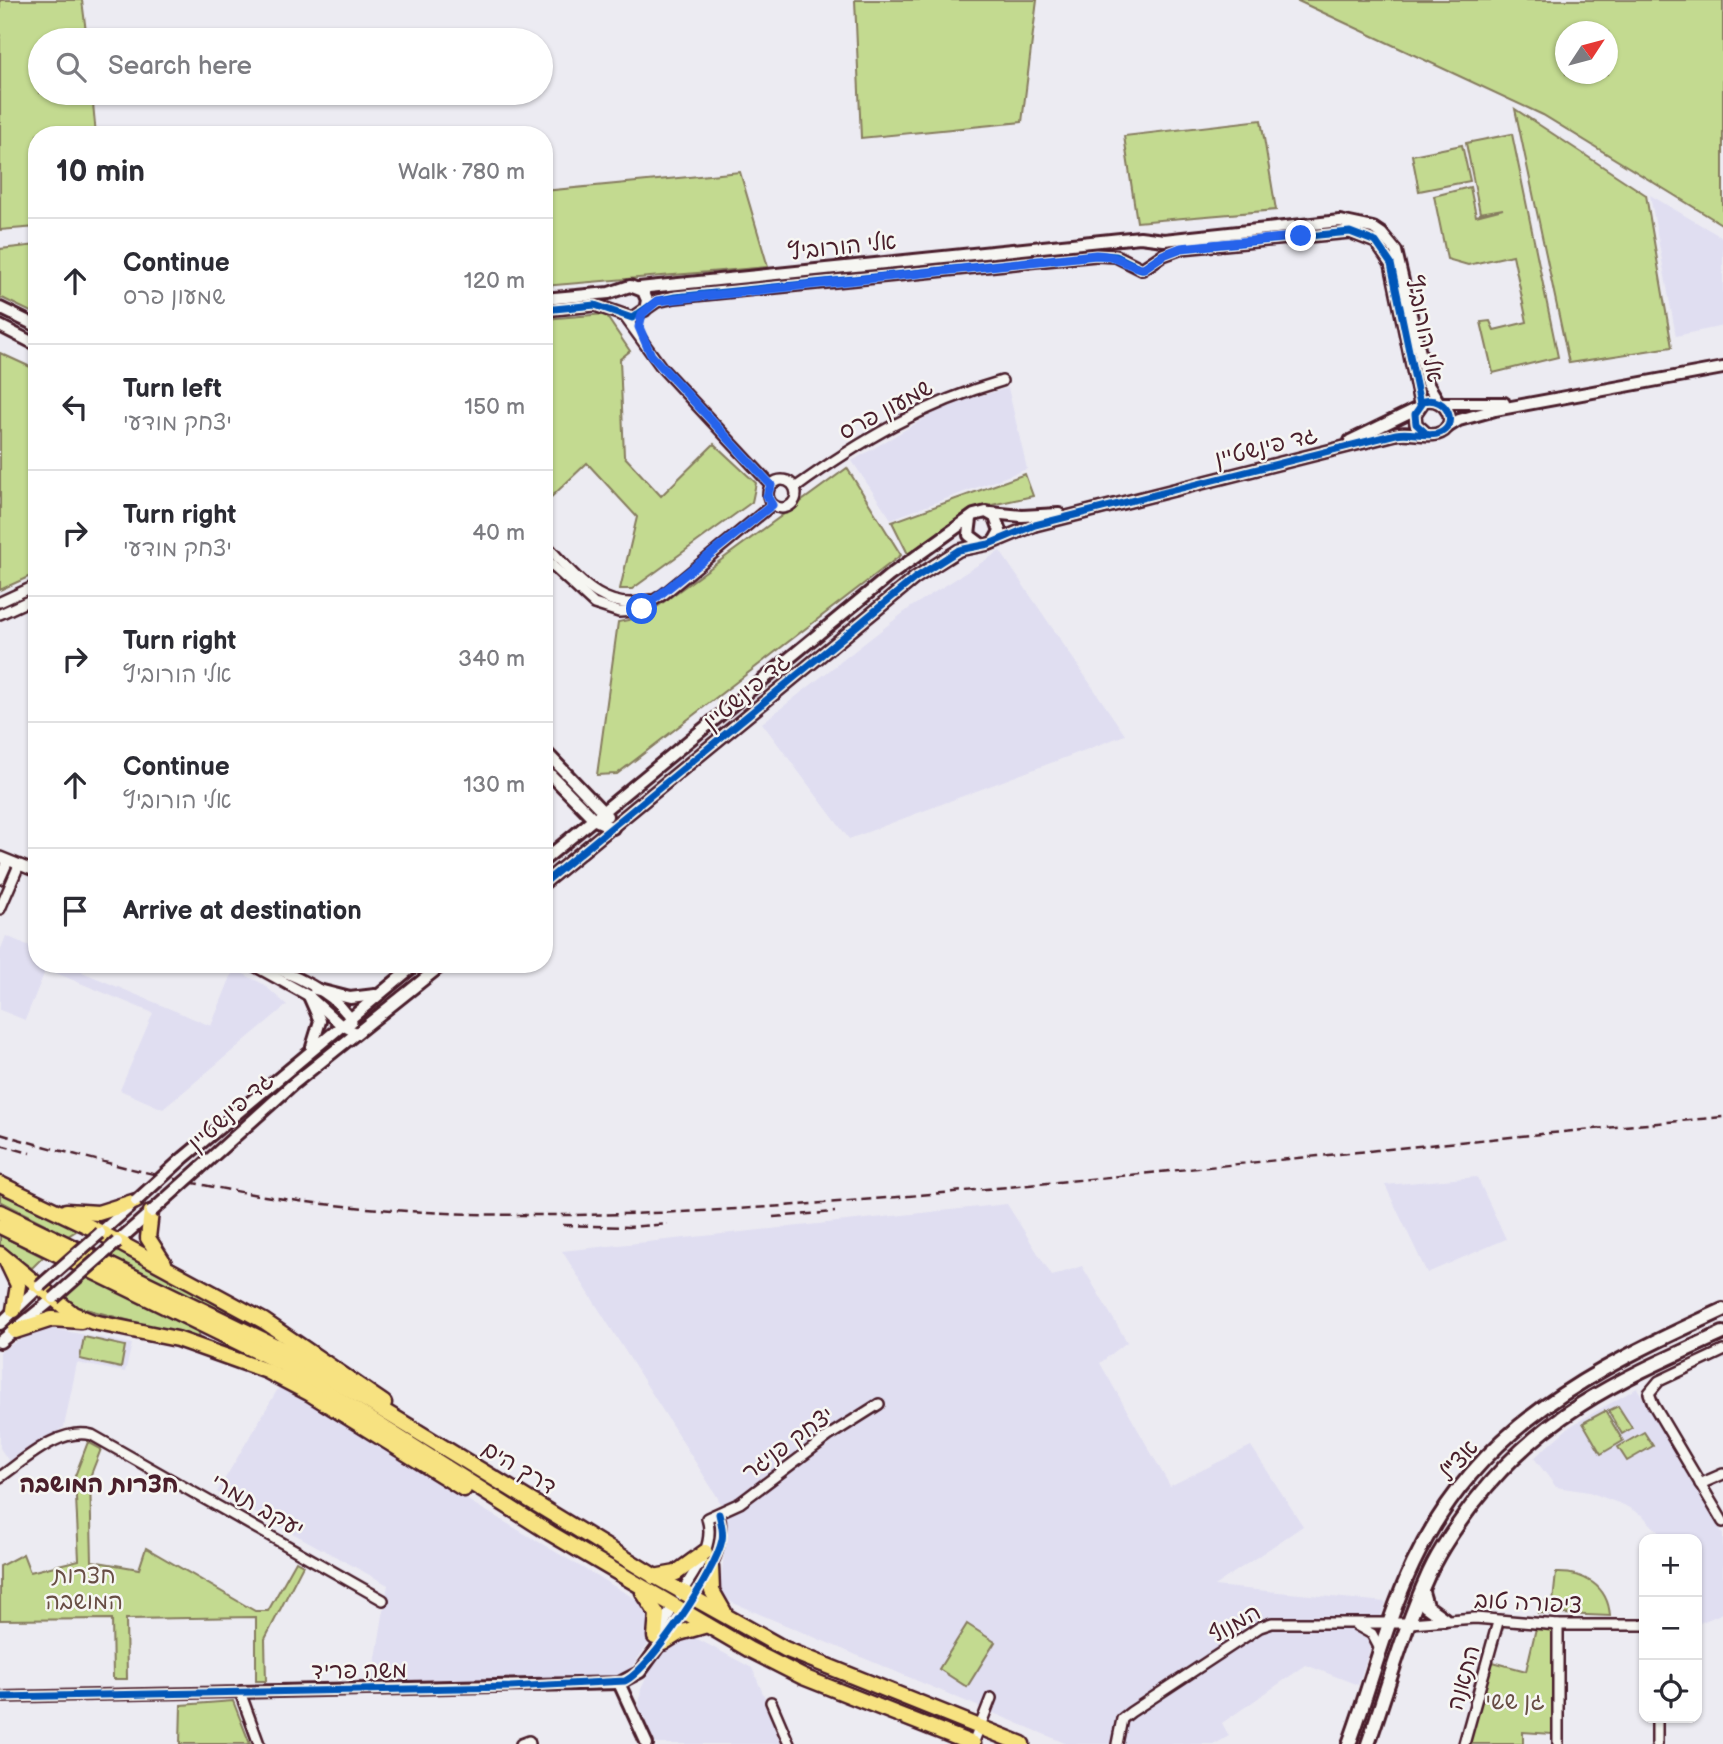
<!DOCTYPE html>
<meta charset="utf-8">
<style>
body{margin:0;font-family:"Balsamiq Sans","Playpen Sans Hebrew",sans-serif;background:#f2f2f3;color:#2b2b33}
.controls{position:absolute;right:21px;bottom:21px;display:grid;overflow:hidden;border-radius:14px;box-shadow:0 2px 5px #0004}
.controls button{width:63px;height:63px;display:grid;place-items:center;padding:0;border:0;border-bottom:2px solid #e1e1e2;background:#fff;color:#2b2b33;font:35px sans-serif}
.compass{position:absolute;left:1555px;top:21px;width:63px;height:63px;border-radius:50%;background:#fff;box-shadow:0 2px 5px #0004;rotate:54deg}
.stop{position:absolute;width:21px;height:21px;margin:-16px;border:5px solid #2563eb;border-radius:50%;background:#fff}
.stop.end{background:#2563eb;border-color:#fff;box-shadow:0 2px 7px #0008}
.list{margin:0;padding:0;list-style:none}
h2{display:flex;justify-content:space-between;align-items:center;height:91px;margin:0;padding:0 28px;font-size:30px}
h2 small{font-size:23px;font-weight:400;color:#7c7c81}
.list li{display:grid;grid-template-columns:46px 1fr auto;gap:21px;align-items:center;box-sizing:border-box;height:126px;padding:0 28px;border-top:2px solid #e1e1e2}
.list b{display:block;font-size:26px;white-space:nowrap}
.list p{margin:0;font-size:23px;white-space:nowrap;color:#7c7c81}
.list em{font-size:23px;font-style:normal;color:#7c7c81}
.icon{flex:none;width:38px;height:38px;fill:none;stroke:currentColor;stroke-width:2;stroke-linecap:round;stroke-linejoin:round}
.map{position:relative;flex:none;width:1723px;height:1744px;overflow:hidden}
.search{position:absolute;background:#fff;box-shadow:0 2px 5px #0004;left:28px;top:28px;width:525px;height:77px;display:flex;align-items:center;gap:18px;box-sizing:border-box;padding:0 24px;border-radius:38px;color:#7c7c81;font-size:26px}
.panel{position:absolute;background:#fff;box-shadow:0 2px 5px #0004;left:28px;top:126px;width:525px;height:847px;border-radius:28px}
.map>svg:first-child{display:block}
.built{fill:#e0def1}
.green{fill:#c3da90;stroke:#867c5e;stroke-width:2;fill-rule:evenodd}
.lines{fill:none;stroke-linecap:round;stroke-linejoin:round}
.minor-casing{stroke:#4a1f2b;stroke-width:14}
.tertiary-casing{stroke:#4a1f2b;stroke-width:16}
.secondary-casing{stroke:#4a1f2b;stroke-width:18}
.primary-casing{stroke:#4a1f2b;stroke-width:19}
.minor{stroke:#f6f6f2;stroke-width:9}
.tertiary{stroke:#f6f6f2;stroke-width:10}
.secondary{stroke:#f6f6f2;stroke-width:12}
.primary{stroke:#f7e281;stroke-width:14}
.rail{stroke:#4a1f2b;stroke-width:2.5;stroke-dasharray:10 5;stroke-linecap:butt}
.tertiary-bridge-casing{stroke:#4a1f2b;stroke-width:16;stroke-linecap:butt}
.tertiary-bridge{stroke:#f6f6f2;stroke-width:10}
.cycleway-casing{stroke:#f6f6f2;stroke-width:11}
.cycleway{stroke:#0057b8;stroke-width:7}
.route{stroke:#2563eb;stroke-width:9}
.labels{text-anchor:middle;dominant-baseline:central;stroke-width:5;stroke-linejoin:round;paint-order:stroke}
.street-label{font-size:23px;fill:#4a1f2b;stroke:#f6f6f2}
.park-label{font-size:23px;fill:#684e44;stroke:#f6f6f2}
.neighbourhood-label{font-size:24px;font-weight:bold;fill:#4a1f2b;stroke:#f6f6f2}
</style>
<div class="map">
<svg width="1723" height="1744" viewBox="0 0 1723 1744">
<rect width="100%" height="100%" fill="#ecebf2"/>
<filter id="ink" filterUnits="userSpaceOnUse"><feTurbulence type="fractalNoise" baseFrequency=".0143" numOctaves="2"/><feDisplacementMap in="SourceGraphic" scale="14" xChannelSelector="R" yChannelSelector="G"/><feConvolveMatrix kernelMatrix="1 2 1 2 8 2 1 2 1" color-interpolation-filters="sRGB"/></filter>
<g filter="url(#ink)">
<g class="built">
<polygon points="1650,195 1723,238 1723,326 1676,336"/>
<polygon points="1008,388 1027,469 891,519 852,461 937,411 957,402"/>
<polygon points="1000,551 1125,735 849,839 762,723 911,607"/>
<polygon points="6,936 37,949 37,964 85,964 82,972 211,1026 234,969 263,984 287,1005 163,1109 120,1090 153,1013 46,969 25,1020 0,1010 0,951"/>
<polygon points="1477,1177 1506,1239 1427,1273 1385,1185"/>
<polygon points="1007,1204 1052,1276 1082,1266 1127,1342 1100,1363 1170,1486 1251,1446 1303,1526 1214,1586 1386,1602 1358,1685 1306,1665 1222,1723 1229,1736 1215,1744 1067,1744 731,1602 719,1592 728,1525 718,1498 562,1251"/>
<polygon points="50,1328 132,1344 125,1372 77,1363 64,1427 10,1463 0,1448 0,1352 15,1342"/>
<polygon points="282,1382 435,1481 651,1608 653,1619 647,1646 630,1669 611,1680 371,1688 388,1585 217,1492"/>
<polygon points="1637,1388 1723,1534 1723,1613 1700,1623 1697,1614 1697,1539 1665,1539 1643,1516 1624,1505 1589,1492 1556,1487 1534,1458 1569,1427"/>
<polygon points="690,1635 752,1668 785,1744 651,1744 639,1706 641,1689 649,1672 674,1639"/>
</g>
<g class="green">
<polygon points="0,0 82,0 87,40 40,40 40,93 92,93 96,135 37,135 37,227 0,230"/>
<polygon points="855,0 1037,0 1022,122 861,138"/>
<path d="M1296,0H1723V225L1543,115ZM1566,32H1608V74H1566Z"/>
<polygon points="1515,109 1646,195 1672,347 1569,363"/>
<polygon points="1261,120 1276,210 1137,222 1124,136"/>
<polygon points="1512,134 1558,357 1493,373 1481,322 1490,321 1494,330 1527,322 1513,255 1468,265 1447,259 1434,196 1470,187 1476,216 1503,209 1480,213 1466,143"/>
<polygon points="1462,145 1470,181 1419,191 1412,155"/>
<polygon points="740,172 768,267 544,286 544,191"/>
<polygon points="37,245 37,315 0,297 0,249"/>
<polygon points="605,314 630,351 620,359 624,456 661,496 714,444 756,483 752,502 632,589 620,589 637,517 587,463 544,504 544,319"/>
<polygon points="0,353 37,370 37,573 0,590"/>
<polygon points="847,468 901,555 617,774 597,775 618,622 643,617"/>
<polygon points="1025,474 1033,496 969,510 908,554 892,522"/>
<polygon points="0,1191 79,1229 68,1236 0,1201"/>
<polygon points="0,1235 43,1257 32,1268 0,1248"/>
<polygon points="115,1245 229,1306 225,1314 107,1255"/>
<polygon points="82,1274 197,1330 199,1339 78,1307 62,1294"/>
<polygon points="84,1337 125,1346 121,1368 80,1359"/>
<polygon points="1618,1406 1632,1428 1622,1434 1608,1411"/>
<polygon points="1605,1411 1623,1441 1601,1454 1583,1423"/>
<polygon points="1644,1432 1653,1446 1627,1461 1618,1447"/>
<polygon points="88,1442 101,1449 90,1477 92,1561 139,1569 146,1548 255,1611 268,1611 296,1561 303,1565 265,1639 266,1681 256,1681 256,1617 126,1619 127,1679 113,1679 112,1619 0,1620 0,1566 23,1554 30,1572 79,1560 75,1476"/>
<path d="M1556,1573C1583,1572 1608,1585 1610,1616L1538,1613L1540,1601L1553,1602Z"/>
<polygon points="967,1624 995,1642 967,1687 939,1669"/>
<polygon points="1536,1628 1554,1629 1552,1734 1523,1732 1523,1744 1467,1744 1493,1662 1526,1671"/>
<polygon points="233,1701 250,1744 180,1744 181,1705"/>
</g>
<g class="lines">
<g class="minor-casing">
<g id="minor">
<polyline points="625,317 662,368 771,485"/>
<circle cx="782" cy="494" r="14"/>
<path d="M795,488C860,441 924,403 1002,381"/>
<path d="M544,543C574,574 602,615 650,600"/>
<polyline points="544,558 594,604 619,612 636,611 664,594 772,505"/>
<polyline points="0,602 37,585"/>
<polyline points="0,614 37,597"/>
<polyline points="0,857 37,872"/>
<polyline points="0,879 8,861"/>
<polyline points="0,909 19,865"/>
<polyline points="251,964 309,996 341,1025 357,1033"/>
<path d="M266,965C294,975 338,994 352,1022"/>
<polyline points="1723,1351 1659,1381 1649,1393 1653,1404 1723,1522"/>
<path d="M0,1477C26,1459 59,1427 92,1435L383,1600"/>
<polyline points="1700,1484 1723,1474"/>
<path d="M680,1595C694,1572 716,1546 707,1518L740,1503L830,1435L879,1404"/>
<path d="M690,1601C707,1574 727,1548 719,1514"/>
<polyline points="1356,1625 1372,1634 1381,1651"/>
<polyline points="0,1697 240,1692 259,1744"/>
<polyline points="771,1702 789,1744"/>
<polyline points="521,1744 529,1741 530,1744"/>
<polyline points="973,1744 991,1698"/>
<polyline points="1117,1744 1122,1719 1131,1712 1260,1627 1272,1623 1410,1623 1475,1618 1558,1625 1644,1625"/>
<polyline points="1464,1744 1498,1622"/>
<polyline points="1558,1744 1558,1625"/>
<polyline points="1657,1744 1657,1718"/>
</g>
</g>
<g class="tertiary-casing">
<g id="tertiary">
<polyline points="639,288 1140,237 1164,240 1340,221 1373,228 1382,234 1396,251 1427,383 1438,401"/>
<polyline points="544,299 609,293 630,286 643,291 647,300 645,310"/>
<polyline points="0,308 37,326"/>
<polyline points="544,310 595,305 632,318 657,301 675,297 1096,255 1116,256 1142,269 1163,255 1182,248 1350,232 1376,242 1391,264 1420,404"/>
<polyline points="0,326 37,345"/>
<polyline points="1442,403 1504,403"/>
<polyline points="1446,428 1459,420 1495,410 1723,368"/>
<polyline points="1350,441 1416,409"/>
<polyline points="991,513 1022,516 1059,514"/>
<polyline points="971,519 969,535 981,544"/>
<polyline points="544,750 607,816"/>
<polyline points="544,768 595,820 613,828"/>
<polyline points="544,860 889,576 974,515 986,512 995,517 1000,531 995,540"/>
<path d="M544,883L915,578L959,550L989,544L1035,525L1396,434C1409,431 1424,437 1437,434C1461,427 1447,395 1424,401L1415,414L1416,424L1427,434"/>
<polyline points="315,989 350,998 375,995"/>
<polyline points="309,996 320,1021 312,1047"/>
<polyline points="182,1159 416,964"/>
<polyline points="200,1168 292,1085 443,964"/>
<polyline points="100,1233 134,1203"/>
<polyline points="117,1242 151,1212"/>
<polyline points="0,1324 40,1286"/>
<polyline points="0,1342 54,1298"/>
<polyline points="656,1636 674,1605"/>
<polyline points="619,1683 647,1744"/>
<polyline points="240,1692 619,1683 640,1672 684,1611"/>
</g>
</g>
<g class="secondary-casing">
<g id="secondary">
<polyline points="1422,1592 1426,1606 1444,1619"/>
<path d="M1349,1744C1371,1685 1386,1621 1413,1564C1479,1425 1592,1370 1723,1310"/>
<path d="M1368,1744C1388,1687 1404,1628 1429,1573C1441,1547 1458,1524 1475,1501C1545,1411 1622,1379 1723,1333"/>
</g>
</g>
<g class="primary-casing">
<g id="primary">
<polyline points="0,1184 92,1228 264,1321 384,1403"/>
<polyline points="66,1211 98,1213 136,1201"/>
<polyline points="0,1212 284,1350 654,1576 785,1649 1022,1744"/>
<polyline points="151,1212 148,1238 164,1263"/>
<polyline points="0,1226 283,1364 550,1533 750,1650 803,1677 973,1744"/>
<polyline points="0,1254 73,1314 93,1322 177,1339 267,1371 309,1393 464,1489"/>
<polyline points="7,1262 18,1285 14,1310"/>
<polyline points="15,1331 52,1319 81,1321"/>
<polyline points="711,1566 712,1591 724,1612"/>
<polyline points="654,1577 676,1573 705,1552"/>
<polyline points="643,1592 657,1614 655,1637"/>
<polyline points="663,1643 679,1633 707,1625"/>
</g>
</g>
<use href="#minor" class="minor"/>
<use href="#tertiary" class="tertiary"/>
<use href="#secondary" class="secondary"/>
<use href="#primary" class="primary"/>
<g class="rail">
<path d="M0,1134C107,1164 214,1192 324,1204C559,1229 794,1207 1029,1185C1260,1162 1491,1138 1723,1117"/>
<polyline points="0,1145 30,1153"/>
<polyline points="773,1217 835,1212"/>
<polyline points="563,1225 628,1227 668,1224"/>
</g>
<g class="tertiary-bridge-casing">
<g id="tertiary-bridge">
<polyline points="136,1201 182,1159"/>
<polyline points="151,1212 200,1168"/>
<polyline points="40,1286 100,1233"/>
<polyline points="54,1298 117,1242"/>
</g>
</g>
<use href="#tertiary-bridge" class="tertiary-bridge"/>
<g class="cycleway-casing">
<g id="cycleway">
<polyline points="544,310 595,305 632,318 657,301 675,297 1096,255 1116,256 1142,269 1163,255 1182,248 1350,232 1376,242 1391,264 1420,404"/>
<path d="M544,883L915,578L959,550L989,544L1035,525L1396,434C1409,431 1424,437 1437,434C1461,427 1447,395 1424,401L1415,414L1416,424L1427,434"/>
<path d="M0,1697L510,1687L625,1681C652,1667 716,1571 722,1540C724,1531 721,1523 719,1514"/>
</g>
</g>
<use href="#cycleway" class="cycleway"/>
</g>
</g>
<g class="lines" filter="url(#ink)">
<path class="route" d="M642,609L772,505L767,496L771,485L651,355L639,327L642,314L657,301L1096,255C1120,255 1128,268 1144,268L1163,255L1181,248L1301,236"/>
</g>
<g class="labels">
<g class="street-label">
<text transform="translate(842 247) rotate(-6)">אלי הורוביץ</text>
<text transform="translate(1424 329) rotate(78)">אלי הורוביץ</text>
<text transform="translate(886 410) rotate(-28)">שמעון פרס</text>
<text transform="translate(1266 447) rotate(-14)">גד פינשטיין</text>
<text transform="translate(747 692) rotate(-40)">גד פינשטיין</text>
<text transform="translate(231 1112) rotate(-42)">גד פינשטיין</text>
<text transform="translate(788 1444) rotate(-36)">יצחק פניגר</text>
<text transform="translate(1459 1461) rotate(-50)">אצ"ל</text>
<text transform="translate(519 1468) rotate(31)">דרך הים</text>
<text transform="translate(257 1506) rotate(30)">יעקב תמרי</text>
<text transform="translate(1528 1603) rotate(3)">ציפורה טוב</text>
<text transform="translate(1235 1624) rotate(-29)">המנוף</text>
<text transform="translate(359 1671) rotate(-1)">משה פריד</text>
<text transform="translate(1464 1678) rotate(-74)">התאנה</text>
</g>
<g class="park-label">
<text x="84" y="1576">חצרות<tspan x="84" dy="26">המושבה</tspan></text>
<text x="1515" y="1702">גן ששי</text>
</g>
<g class="neighbourhood-label">
<text x="99" y="1484">חצרות המושבה</text>
</g>
</g>
</svg>
<div class="controls">
<button>+</button>
<button>−</button>
<button><svg class="icon" aria-label="locate" viewBox="0 0 24 24"><circle cx="12" cy="12" r="6"/><path d="M12 2v4M12 18v4M2 12h4M18 12h4"/></svg></button>
</div>
<svg class="compass" viewBox="-18 -18 36 36"><path d="M0-13l5 13h-10z" fill="#e53935"/><path d="M0 13l5-13h-10z" fill="#7c7c81"/></svg>
<div class="stop" style="left:642px;top:609px"></div>
<div class="stop end" style="left:1301px;top:236px"></div>
<div class="search"><svg class="icon" aria-label="search" viewBox="0 0 24 24"><circle cx="10" cy="10" r="6"/><path d="M15 15l6 6"/></svg>Search here</div>
<section class="panel">
<h2>10 min<small>Walk · 780 m</small></h2>
<ul class="list">
<li><svg class="icon" aria-label="ahead" viewBox="0 0 24 24"><path d="M12 20V5M6 11l6-6 6 6"/></svg><div><b>Continue</b><p>שמעון פרס</p></div><em>120 m</em></li>
<li><svg class="icon" aria-label="left" viewBox="0 0 24 24"><path d="M17 20v-9H6M10 6l-5 5 5 5"/></svg><div><b>Turn left</b><p>יצחק מודעי</p></div><em>150 m</em></li>
<li><svg class="icon" aria-label="right" viewBox="0 0 24 24"><path d="M7 20v-9h11M14 6l5 5-5 5"/></svg><div><b>Turn right</b><p>יצחק מודעי</p></div><em>40 m</em></li>
<li><svg class="icon" aria-label="right" viewBox="0 0 24 24"><path d="M7 20v-9h11M14 6l5 5-5 5"/></svg><div><b>Turn right</b><p>אלי הורוביץ</p></div><em>340 m</em></li>
<li><svg class="icon" aria-label="ahead" viewBox="0 0 24 24"><path d="M12 20V5M6 11l6-6 6 6"/></svg><div><b>Continue</b><p>אלי הורוביץ</p></div><em>130 m</em></li>
<li><svg class="icon" aria-label="arrive" viewBox="0 0 24 24"><path d="M6 21V4h12l-3 4 3 4H6"/></svg><div><b>Arrive at destination</b></div></li>
</ul>
</section>
</div>
